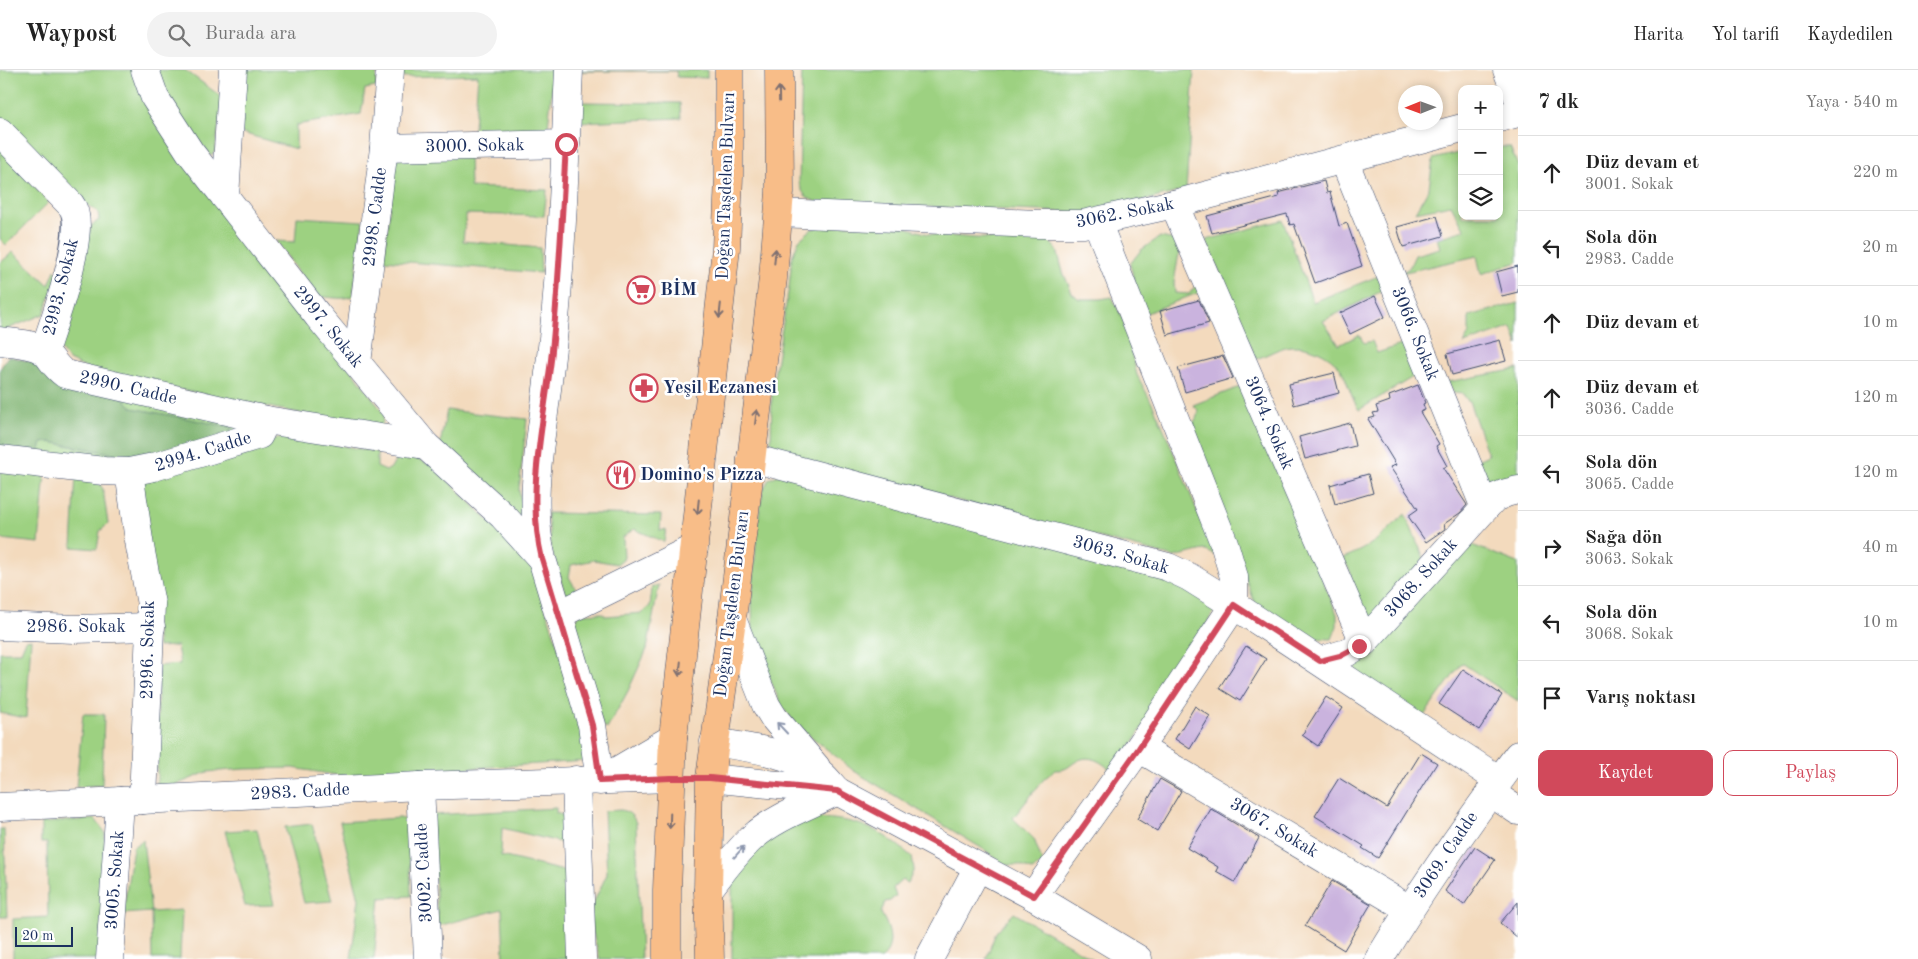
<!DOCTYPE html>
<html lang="tr">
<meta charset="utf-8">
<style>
body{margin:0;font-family:"Old Standard TT",serif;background:#f2f2f2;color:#222}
.controls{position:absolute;right:15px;top:15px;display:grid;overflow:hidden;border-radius:10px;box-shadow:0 2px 8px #0003}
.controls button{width:45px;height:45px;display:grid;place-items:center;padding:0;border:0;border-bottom:1px solid #e0e0e0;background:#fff;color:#222;font:25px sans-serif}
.compass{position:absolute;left:1398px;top:15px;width:45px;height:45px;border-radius:50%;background:#fff;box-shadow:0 2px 8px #0003;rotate:269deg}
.scale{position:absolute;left:15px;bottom:12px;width:58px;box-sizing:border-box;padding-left:5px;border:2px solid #1b2f5e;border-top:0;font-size:14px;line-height:18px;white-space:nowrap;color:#1b2f5e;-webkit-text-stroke:4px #fff;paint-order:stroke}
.stop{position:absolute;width:15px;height:15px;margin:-11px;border:4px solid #d1495b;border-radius:50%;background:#fff}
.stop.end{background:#d1495b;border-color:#fff;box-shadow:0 1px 5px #0008}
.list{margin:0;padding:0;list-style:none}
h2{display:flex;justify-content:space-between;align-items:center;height:65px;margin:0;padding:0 20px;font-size:21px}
h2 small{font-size:16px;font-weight:400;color:#767676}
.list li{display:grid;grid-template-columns:32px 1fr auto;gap:15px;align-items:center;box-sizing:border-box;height:75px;padding:0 20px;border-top:1px solid #e0e0e0}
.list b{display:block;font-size:19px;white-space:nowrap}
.list p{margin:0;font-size:16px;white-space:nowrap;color:#767676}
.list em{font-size:16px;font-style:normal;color:#767676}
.actions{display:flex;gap:10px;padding:15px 20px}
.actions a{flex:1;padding:11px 0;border:1px solid #d1495b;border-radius:10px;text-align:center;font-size:18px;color:#d1495b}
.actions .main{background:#d1495b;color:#fff}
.icon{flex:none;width:28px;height:28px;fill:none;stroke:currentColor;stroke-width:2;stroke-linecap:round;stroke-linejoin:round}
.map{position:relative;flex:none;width:1518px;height:889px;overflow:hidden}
header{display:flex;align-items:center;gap:30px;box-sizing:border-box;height:70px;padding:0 25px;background:#fff;border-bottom:1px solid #e0e0e0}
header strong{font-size:24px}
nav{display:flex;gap:28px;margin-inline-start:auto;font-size:18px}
.search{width:350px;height:45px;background:#f2f2f2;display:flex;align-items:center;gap:12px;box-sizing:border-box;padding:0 18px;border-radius:28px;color:#767676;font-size:19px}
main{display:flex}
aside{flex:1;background:#fff}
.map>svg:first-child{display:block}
.green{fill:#9dd181;stroke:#5c8070}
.forest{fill:#7eb36f;stroke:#4c7166}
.building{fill:#cab3de}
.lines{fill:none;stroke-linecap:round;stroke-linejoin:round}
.minor-casing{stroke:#3b496c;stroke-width:29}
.major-casing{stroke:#3b496c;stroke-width:29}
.minor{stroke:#fff;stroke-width:28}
.major{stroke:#f8bd88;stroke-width:28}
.oneway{stroke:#7e6f71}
.oneway2{stroke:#8d97ae}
.route{stroke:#d1495b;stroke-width:6}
.labels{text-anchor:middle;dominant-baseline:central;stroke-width:5;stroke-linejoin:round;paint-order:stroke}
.street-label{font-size:18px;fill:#1b2f5e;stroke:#fff}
.poi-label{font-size:18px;font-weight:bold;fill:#1b2f5e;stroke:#fff;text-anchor:start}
</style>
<header>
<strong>Waypost</strong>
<div class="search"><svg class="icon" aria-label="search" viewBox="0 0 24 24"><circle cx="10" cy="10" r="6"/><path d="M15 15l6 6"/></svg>Burada ara</div>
<nav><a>Harita</a><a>Yol tarifi</a><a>Kaydedilen</a></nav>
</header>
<main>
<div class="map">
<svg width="1518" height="889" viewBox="0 0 1518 889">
<rect width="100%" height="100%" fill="#fff"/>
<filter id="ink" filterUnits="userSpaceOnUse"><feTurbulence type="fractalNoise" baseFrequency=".02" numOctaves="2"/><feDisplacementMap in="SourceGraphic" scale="10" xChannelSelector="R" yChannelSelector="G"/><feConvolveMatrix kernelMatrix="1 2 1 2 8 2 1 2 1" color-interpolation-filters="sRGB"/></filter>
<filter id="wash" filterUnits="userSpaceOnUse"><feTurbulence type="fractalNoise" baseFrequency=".0096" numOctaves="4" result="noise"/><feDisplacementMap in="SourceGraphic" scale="20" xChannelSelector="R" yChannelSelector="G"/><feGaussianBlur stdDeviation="1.12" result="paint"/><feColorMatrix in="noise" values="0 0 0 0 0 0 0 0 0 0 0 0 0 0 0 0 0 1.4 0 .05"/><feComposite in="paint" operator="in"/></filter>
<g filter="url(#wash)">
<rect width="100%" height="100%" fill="#f3dabd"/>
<g class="green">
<polygon points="0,0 135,0 384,344 382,355 375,358 96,303 69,290 56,273 91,156 99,150 98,142 82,131 0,53"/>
<polygon points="156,0 185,0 223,28 215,82 211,86 169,35"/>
<polygon points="242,0 377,0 376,17 365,19 361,44 296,55 296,79 239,62"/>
<polygon points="403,0 554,0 547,66 473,69 478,5 402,7"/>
<polygon points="707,0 707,8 677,7 676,1 580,1"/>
<path d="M802,0H1194L1186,120L1095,143L821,133C807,129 804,127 799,113Z"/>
<polygon points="579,32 680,33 681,48 578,52"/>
<polygon points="0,77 49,132 6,175 0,169"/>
<polygon points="1499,77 1510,77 1518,96 1518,192 1481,204 1477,186 1401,203 1409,198 1415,185 1440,178 1437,168 1465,160 1451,135 1415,142 1429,118 1433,89 1462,82 1462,146 1499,146"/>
<polygon points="469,84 470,117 547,120 544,146 466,144 463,171 540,178 541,203 384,190 395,88"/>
<path d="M297,147L363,151L353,226C340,231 330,226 317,227L276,171L295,172Z"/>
<path d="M1283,150L1313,232L1381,205L1386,219L1323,251L1339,275L1359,265L1364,273L1372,271L1377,283L1407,273L1421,302L1359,340C1352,329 1349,317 1344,305C1335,285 1306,272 1285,277C1275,280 1265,286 1256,289L1206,170Z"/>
<polygon points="825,154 905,157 928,164 975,168 1048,170 1057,180 1063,202 1072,223 1079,229 1100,229 1112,227 1123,249 1137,305 1154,337 1166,364 1215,485 1204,480 1174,487 777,383 771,371 772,319 789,217 792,187 799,170 812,159"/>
<path d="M1160,167L1175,170L1179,183L1174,212L1175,223L1189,224L1197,214L1205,220L1142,245C1136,228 1135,211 1130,194L1141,180Z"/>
<polygon points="13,182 49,215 55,200 58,204 44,244 0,262 0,193"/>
<polygon points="1518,233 1518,275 1512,257 1464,274 1469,263 1469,246"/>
<polygon points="1518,299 1518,413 1487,420 1475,391 1488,385 1470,334 1463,324 1453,323 1447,312"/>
<polygon points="1242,316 1337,544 1337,556 1332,569 1304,568 1256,536 1187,355 1195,351 1199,341 1193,335"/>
<polygon points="123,327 244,349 230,368 230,357 132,338"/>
<polygon points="447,340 527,349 519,420 525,452 440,374"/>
<polygon points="289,366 377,382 377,397 386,401 392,397 397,387 415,388 435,397 531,493 576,632 587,691 342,706 293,698 244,699 207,702 166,719 157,716 158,596 180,594 177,576 158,577 140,409 267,371"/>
<polygon points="49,372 138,388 86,391 38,385 42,373"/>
<polygon points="0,397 45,402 39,473 0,469"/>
<polygon points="76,404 96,409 103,419 108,454 100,461 97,479 72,477"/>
<path d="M780,404L1167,503L1210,531L1214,542L1114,703C1104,694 1091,683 1077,691C1067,697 1068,700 1055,700L1044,709L1013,748L1034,769L1043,794L1032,800L1018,795H1004L988,782L854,701L798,656L782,637L753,569L752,536L757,458L763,420L769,409Z"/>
<polygon points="547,443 661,445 660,461 666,459 664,472 634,459 623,467 624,488 617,494 594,490 571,495 569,507 577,521 567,530 552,482"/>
<path d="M1405,444L1427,495L1372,551L1363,546L1348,510L1351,503L1343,488C1372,477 1383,465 1405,444Z"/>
<polygon points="1472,475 1518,493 1518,631 1462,593 1423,647 1357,606 1356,598 1359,589 1462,480"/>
<polygon points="659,515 647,579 628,621 607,659 602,655 575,554 579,544 602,543 606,546 642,543 650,536 652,517"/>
<polygon points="31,569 26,648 0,643 0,582 21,582 26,570"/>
<polygon points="83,644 104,644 102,715 76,717"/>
<polygon points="556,738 556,743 566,746 567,774 502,758 501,786 568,802 569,889 504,889 502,839 438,856 431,745"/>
<path d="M621,740C629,742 633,745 636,753L641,889H600L591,856L590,840L607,804L604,741Z"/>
<polygon points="400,748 409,751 411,826 380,828 374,889 351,889 359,829 340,752"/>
<path d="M809,748C855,748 878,757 912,787L914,799L908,813L902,810L893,818L896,826L890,831L885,832L881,843C890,859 895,874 882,889H732V811L760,770Z"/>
<polygon points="95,749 105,762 100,889 13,889 13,849 48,847 47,773 41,773 41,753"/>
<polygon points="312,754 332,831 304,833 285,757"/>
<polygon points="0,759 4,759 7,847 0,847"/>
<polygon points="257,759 274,835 245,836 225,761"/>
<polygon points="143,770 151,842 182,840 180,889 152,889 151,842 123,844 133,777"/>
<polygon points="1014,843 1093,889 986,889 996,862"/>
</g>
<polygon class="forest" points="8,286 44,295 123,327 132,338 231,357 230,368 138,388 50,372 42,373 38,385 0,379 0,299"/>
<g id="blocks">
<g class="building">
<polygon points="1324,111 1327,123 1330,122 1339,156 1347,153 1362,196 1315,213 1294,154 1290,155 1287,144 1212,163 1207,146 1279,127 1278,123"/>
<polygon points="1437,146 1443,166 1403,177 1397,157"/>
<polygon points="1518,196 1518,222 1502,226 1496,202"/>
<polygon points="1375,226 1385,247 1350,264 1340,243"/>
<polygon points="1199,230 1209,253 1167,265 1160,241"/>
<polygon points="1500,270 1506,291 1452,305 1447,284"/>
<polygon points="1223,286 1233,308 1185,322 1178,298"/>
<polygon points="1334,303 1339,323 1294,335 1289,314"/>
<polygon points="1418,315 1425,333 1423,334 1425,340 1420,342 1439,374 1436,376 1447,396 1443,398 1467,435 1460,443 1444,454 1445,459 1426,472 1408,446 1418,439 1390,397 1396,395 1368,349 1375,347 1373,343 1378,342 1376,336 1390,331 1389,326"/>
<polygon points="1350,353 1355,376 1305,389 1299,367"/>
<polygon points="1368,404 1373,423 1335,434 1330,415"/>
<polygon points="1246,576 1266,589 1240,631 1219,618"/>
<polygon points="1463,599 1502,625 1479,660 1439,634"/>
<polygon points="1326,627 1343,638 1318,676 1302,665"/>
<polygon points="1195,636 1210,646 1190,679 1175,669"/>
<polygon points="1421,683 1437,693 1378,788 1362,778 1364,776 1315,746 1339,708 1387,738"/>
<polygon points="1160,709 1181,721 1157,761 1137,749"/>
<polygon points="1211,739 1259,768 1235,812 1216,801 1218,797 1187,778"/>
<polygon points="1475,777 1495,790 1464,835 1445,821"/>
<polygon points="1332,811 1371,834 1344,880 1305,856"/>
<polygon points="1518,832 1518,868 1500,853"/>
</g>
</g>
</g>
<g filter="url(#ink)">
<use href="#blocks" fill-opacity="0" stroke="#3b496c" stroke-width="1"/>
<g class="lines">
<g class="minor-casing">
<g id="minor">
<polyline points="145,0 155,28 190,82 318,246 425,375 503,446 541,488"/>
<path d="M569,0C565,83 563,166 555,249C552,281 548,312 544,343C537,392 530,441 542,489L592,655L600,711"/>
<polyline points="1507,0 1518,28"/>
<polyline points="1499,48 1518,43"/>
<path d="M0,62L71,135C89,157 53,254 44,281"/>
<polyline points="384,78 566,74"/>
<polyline points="1344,90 1485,438"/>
<polyline points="225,127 233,0"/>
<polyline points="1174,134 1364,572"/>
<polyline points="779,143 1038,154 1083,154 1174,134 1462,58"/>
<path d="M0,271C13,273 32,273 43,281C51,286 53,296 65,304L266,350"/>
<polyline points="357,293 384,78 390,0"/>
<polyline points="751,388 1168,497 1189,507 1234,535 1499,710"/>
<polyline points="0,389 104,401 129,402 154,397 259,365 266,350 425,375"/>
<polyline points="129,402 140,477 151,534 143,730"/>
<polyline points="560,544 694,478"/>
<polyline points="732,549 766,635 774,648 816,697"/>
<polyline points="0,556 74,559 151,557"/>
<polyline points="1320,591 1346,583 1364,572 1494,428 1506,423 1518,420"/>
<path d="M714,672C751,678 789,682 821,704C827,709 832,716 837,721L1033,826L1138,889"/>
<polyline points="1139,678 1409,839"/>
<polyline points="710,708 837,721"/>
<polyline points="603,709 673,668"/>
<polyline points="576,710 582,889"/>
<polyline points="420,716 428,889"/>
<polyline points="1490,722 1518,741"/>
<polyline points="0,737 420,716 671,708"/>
<path d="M708,820C722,802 736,782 753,767C777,746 809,736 837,721"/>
<polyline points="1033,826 1139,678 1234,535 1234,507 1224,473 1097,152"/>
<polyline points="110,889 120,731"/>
<polyline points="929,889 978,797"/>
<path d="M1379,889C1422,818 1469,751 1518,685"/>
</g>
</g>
<g class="major-casing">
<g id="major">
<polyline points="667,889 667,820 673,668 726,178 729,107 729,0"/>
<polyline points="710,889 708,820 710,708 732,549 773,208 780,122 779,0"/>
</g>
</g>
<use href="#minor" class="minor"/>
<use href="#major" class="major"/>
</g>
<defs><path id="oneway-shaft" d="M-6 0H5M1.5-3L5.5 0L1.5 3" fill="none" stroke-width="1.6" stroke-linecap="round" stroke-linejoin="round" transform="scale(1.25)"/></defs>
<g class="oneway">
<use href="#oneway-shaft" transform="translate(779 24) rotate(-91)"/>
<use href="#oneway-shaft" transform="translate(775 186) rotate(-85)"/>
<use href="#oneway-shaft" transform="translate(720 241) rotate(96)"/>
<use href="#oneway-shaft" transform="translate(756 347) rotate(-83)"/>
<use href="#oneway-shaft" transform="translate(698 437) rotate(96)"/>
<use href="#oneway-shaft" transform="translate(680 599) rotate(96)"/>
<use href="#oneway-shaft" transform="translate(670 751) rotate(92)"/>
</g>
<g class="oneway2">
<use href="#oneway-shaft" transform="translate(782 658) rotate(-133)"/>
<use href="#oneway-shaft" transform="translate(739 782) rotate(-49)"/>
</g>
</g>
<g class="lines" filter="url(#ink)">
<path class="route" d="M566,74C562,147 559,218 551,290C543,356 526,424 542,489L592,655L600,711L671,708H710L837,721L1034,826L1139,678L1234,535L1320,591L1340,586L1359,576"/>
</g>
<defs>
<g id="supermarket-ring" transform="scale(1.4375)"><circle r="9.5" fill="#fff" stroke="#d1495b" stroke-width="1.5"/><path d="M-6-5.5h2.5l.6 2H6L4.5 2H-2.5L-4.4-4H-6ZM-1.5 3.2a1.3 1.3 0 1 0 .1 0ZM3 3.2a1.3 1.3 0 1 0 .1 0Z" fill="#d1495b"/></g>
<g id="pharmacy-ring" transform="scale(1.4375)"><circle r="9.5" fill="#fff" stroke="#d1495b" stroke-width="1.5"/><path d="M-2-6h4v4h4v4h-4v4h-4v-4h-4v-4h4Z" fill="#d1495b"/></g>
<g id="restaurant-ring" transform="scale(1.4375)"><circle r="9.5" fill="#fff" stroke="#d1495b" stroke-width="1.5"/><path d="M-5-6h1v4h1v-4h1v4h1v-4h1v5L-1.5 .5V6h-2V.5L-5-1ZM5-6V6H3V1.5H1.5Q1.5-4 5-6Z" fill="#d1495b"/></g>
</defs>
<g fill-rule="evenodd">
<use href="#supermarket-ring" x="641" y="220"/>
<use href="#pharmacy-ring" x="644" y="318"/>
<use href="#restaurant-ring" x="621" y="405"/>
</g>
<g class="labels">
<g class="street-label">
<text transform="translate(475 76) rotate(-1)">3000. Sokak</text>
<text transform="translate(726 116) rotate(-88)">Doğan Taşdelen Bulvarı</text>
<text transform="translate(1125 143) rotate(-11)">3062. Sokak</text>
<text transform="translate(375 147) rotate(-83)">2998. Cadde</text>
<text transform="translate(61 217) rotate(-76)">2993. Sokak</text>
<text transform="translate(328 257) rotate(51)">2997. Sokak</text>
<text transform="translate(1415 264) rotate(68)">3066. Sokak</text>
<text transform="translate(128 318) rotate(13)">2990. Cadde</text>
<text transform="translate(1269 353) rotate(67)">3064. Sokak</text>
<text transform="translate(203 382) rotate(-17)">2994. Cadde</text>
<text transform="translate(1121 485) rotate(16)">3063. Sokak</text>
<text transform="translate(1421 508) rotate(-48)">3068. Sokak</text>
<text transform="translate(732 534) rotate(-83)">Doğan Taşdelen Bulvarı</text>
<text x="76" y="557">2986. Sokak</text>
<text transform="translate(148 580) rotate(-89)">2996. Sokak</text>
<text transform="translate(300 722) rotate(-3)">2983. Cadde</text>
<text transform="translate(1274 758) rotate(31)">3067. Sokak</text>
<text transform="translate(1446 785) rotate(-56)">3069. Cadde</text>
<text transform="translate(424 803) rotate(-93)">3002. Cadde</text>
<text transform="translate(115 810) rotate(-86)">3005. Sokak</text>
</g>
<g class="poi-label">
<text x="660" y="220">BİM</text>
<text x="663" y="318">Yeşil Eczanesi</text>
<text x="640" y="405">Domino's Pizza</text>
</g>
</g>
</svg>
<div class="controls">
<button>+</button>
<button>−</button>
<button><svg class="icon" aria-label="layers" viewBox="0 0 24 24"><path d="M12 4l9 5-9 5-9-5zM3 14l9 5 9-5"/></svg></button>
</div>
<svg class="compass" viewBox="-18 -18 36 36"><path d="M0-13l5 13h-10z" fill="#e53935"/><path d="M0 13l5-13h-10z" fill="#767676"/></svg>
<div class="scale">20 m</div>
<div class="stop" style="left:566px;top:74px"></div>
<div class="stop end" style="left:1359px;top:576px"></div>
</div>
<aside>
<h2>7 dk<small>Yaya · 540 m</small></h2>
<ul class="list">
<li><svg class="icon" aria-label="ahead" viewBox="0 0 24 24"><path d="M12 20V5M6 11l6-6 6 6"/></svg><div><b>Düz devam et</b><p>3001. Sokak</p></div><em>220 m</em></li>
<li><svg class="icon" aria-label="left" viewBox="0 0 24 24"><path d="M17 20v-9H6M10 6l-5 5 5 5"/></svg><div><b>Sola dön</b><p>2983. Cadde</p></div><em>20 m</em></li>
<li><svg class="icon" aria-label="ahead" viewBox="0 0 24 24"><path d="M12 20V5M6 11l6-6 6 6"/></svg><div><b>Düz devam et</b></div><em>10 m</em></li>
<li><svg class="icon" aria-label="ahead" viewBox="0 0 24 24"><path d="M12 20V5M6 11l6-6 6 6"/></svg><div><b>Düz devam et</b><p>3036. Cadde</p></div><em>120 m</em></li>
<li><svg class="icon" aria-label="left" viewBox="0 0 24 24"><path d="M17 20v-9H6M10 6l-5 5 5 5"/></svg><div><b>Sola dön</b><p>3065. Cadde</p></div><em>120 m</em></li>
<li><svg class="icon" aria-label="right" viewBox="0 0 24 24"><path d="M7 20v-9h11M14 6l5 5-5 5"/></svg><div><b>Sağa dön</b><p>3063. Sokak</p></div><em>40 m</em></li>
<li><svg class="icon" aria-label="left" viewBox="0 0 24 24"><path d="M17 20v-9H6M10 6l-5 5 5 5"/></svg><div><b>Sola dön</b><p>3068. Sokak</p></div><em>10 m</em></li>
<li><svg class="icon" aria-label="arrive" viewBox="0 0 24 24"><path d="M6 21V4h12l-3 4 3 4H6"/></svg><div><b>Varış noktası</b></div></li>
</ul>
<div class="actions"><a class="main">Kaydet</a><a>Paylaş</a></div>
</aside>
</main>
